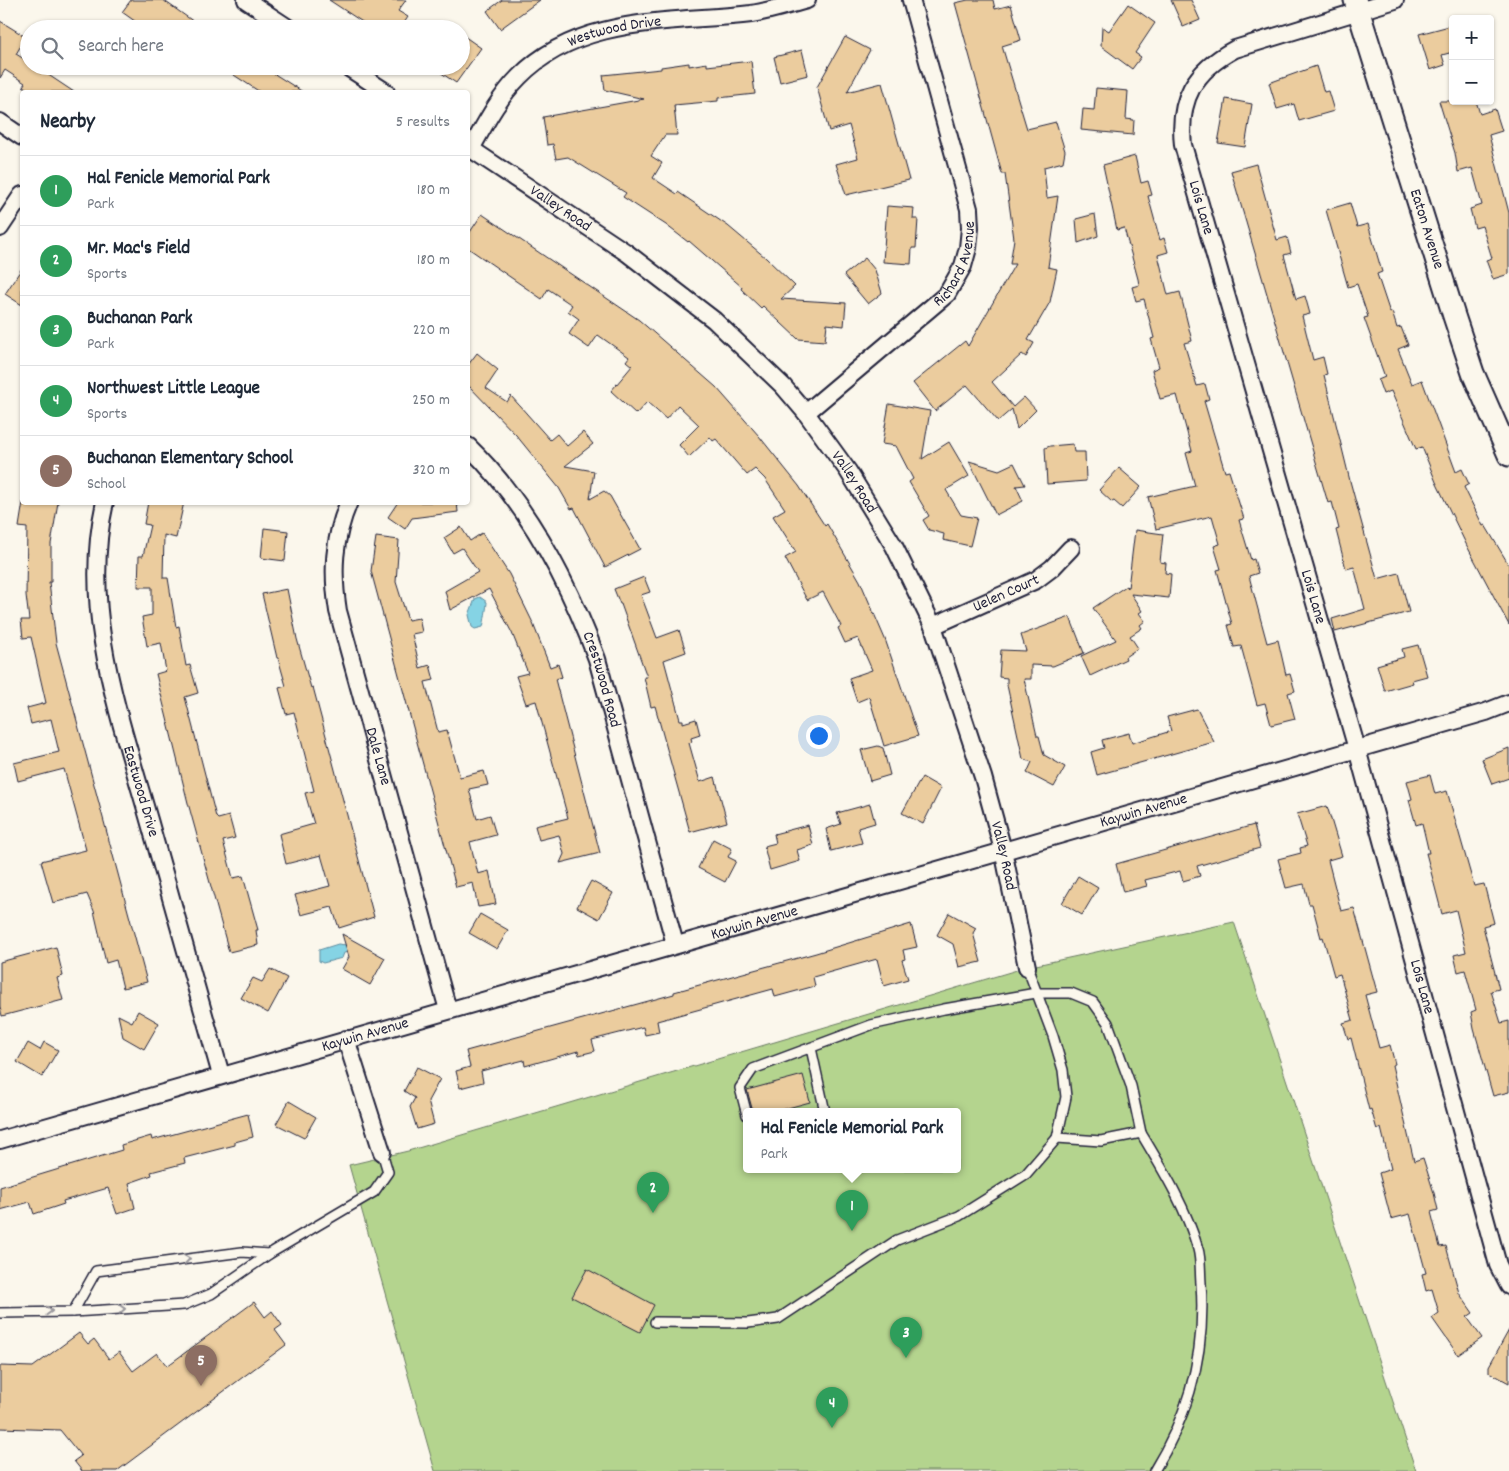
<!DOCTYPE html>
<meta charset="utf-8">
<style>
body{margin:0;font-family:Dekko,sans-serif;background:#f2f2f3;color:#1f2937}
.controls{position:absolute;right:15px;top:15px;display:grid;overflow:hidden;border-radius:5px;box-shadow:0 1px 4px #0004}
.controls button{width:45px;height:45px;display:grid;place-items:center;padding:0;border:0;border-bottom:1px solid #e0e1e3;background:#fff;color:#1f2937;font:25px sans-serif}
.you{position:absolute;left:818px;top:735px;width:18px;height:18px;margin:-12px;border:4px solid #fff;border-radius:50%;background:#1a73e8;box-shadow:0 0 0 8px #1a73e833}
.badge{display:grid;place-items:center;width:32px;height:32px;border-radius:50%;background:#1a73e8;color:#fff;font-size:16px;font-weight:700}
.pin{position:absolute;translate:-50% -41px;filter:drop-shadow(0 1px 2px #0008)}
.pin::after{content:'';position:absolute;top:26px;width:18px;height:15px;background:inherit;clip-path:polygon(0 0,100% 0,50% 100%)}
.popup{position:absolute;left:743px;top:1108px;width:218px;height:65px;box-sizing:border-box;display:grid;place-content:center;border-radius:5px;background:#fff;filter:drop-shadow(0 1px 4px #0005);font-size:16px;white-space:nowrap;color:#747a83}
.popup b{font-size:19px;color:#1f2937}
.popup::after{content:'';position:absolute;left:50%;top:100%;margin-left:-10px;border:10px solid transparent;border-top-color:#fff}
.list{margin:0;padding:0;list-style:none}
h2{display:flex;justify-content:space-between;align-items:center;height:65px;margin:0;padding:0 20px;font-size:21px}
h2 small{font-size:16px;font-weight:400;color:#747a83}
.list li{display:grid;grid-template-columns:32px 1fr auto;gap:15px;align-items:center;box-sizing:border-box;height:70px;padding:0 20px;border-top:1px solid #e0e1e3}
.list b{display:block;font-size:19px;white-space:nowrap}
.list p{margin:0;font-size:16px;white-space:nowrap;color:#747a83}
.list em{font-size:16px;font-style:normal;color:#747a83}
.icon{flex:none;width:28px;height:28px;fill:none;stroke:currentColor;stroke-width:2;stroke-linecap:round;stroke-linejoin:round}
.map{position:relative;flex:none;width:1509px;height:1471px;overflow:hidden}
.search{position:absolute;background:#fff;box-shadow:0 1px 4px #0004;left:20px;top:20px;width:450px;height:55px;display:flex;align-items:center;gap:12px;box-sizing:border-box;padding:0 18px;border-radius:28px;color:#747a83;font-size:19px}
.panel{position:absolute;background:#fff;box-shadow:0 1px 4px #0004;left:20px;top:90px;width:450px;height:415px;border-radius:5px}
.map>svg:first-child{display:block}
.green{fill:#b4d48e;stroke:#6b7b64;fill-rule:evenodd}
.water{fill:#85d3e4;stroke:#5d8ca0}
.building{fill:#ebcc9e;stroke:#22223b}
.lines{fill:none;stroke-linecap:round;stroke-linejoin:round}
.service-casing{stroke:#22223b;stroke-width:12}
.minor-casing{stroke:#22223b;stroke-width:20}
.tertiary-casing{stroke:#22223b;stroke-width:25}
.service{stroke:#fbf7ec;stroke-width:9}
.minor{stroke:#fbf7ec;stroke-width:16}
.tertiary{stroke:#fbf7ec;stroke-width:21}
.oneway{stroke:#99979c}
.labels{text-anchor:middle;dominant-baseline:central;stroke-width:4;stroke-linejoin:round;paint-order:stroke}
.street-label{font-size:16px;fill:#22223b;stroke:#fbf7ec}
</style>
<div class="map">
<svg width="1509" height="1471" viewBox="0 0 1509 1471">
<rect width="100%" height="100%" fill="#fbf7ec"/>
<filter id="ink" filterUnits="userSpaceOnUse"><feTurbulence type="fractalNoise" baseFrequency=".02" numOctaves="2"/><feDisplacementMap in="SourceGraphic" scale="10" xChannelSelector="R" yChannelSelector="G"/><feConvolveMatrix kernelMatrix="1 2 1 2 8 2 1 2 1" color-interpolation-filters="sRGB"/></filter>
<g filter="url(#ink)">
<path class="green" d="M1234,922L1416,1471H435L349,1165L408,1151L1027,967ZM747,1112H957V1170H747Z"/>
<g class="water">
<path d="M480,597L487,602C487,605 484,624 483,627L475,629L472,627L469,615L475,599Z"/>
<polygon points="338,944 346,945 348,952 344,953 342,958 323,963 319,961 319,950"/>
</g>
<g class="building">
<polygon points="131,0 163,0 204,29 146,29 122,12"/>
<polygon points="329,0 406,0 398,11 408,17 400,29 373,29"/>
<polygon points="502,0 540,0 500,29 487,11"/>
<polygon points="968,0 993,0 995,9 1011,5 1021,40 1002,46 1027,129 1056,122 1065,151 1063,162 1044,167 1047,198 1058,196 1048,267 1057,269 1050,302 1028,340 1034,343 1026,357 1022,354 992,382 1013,407 1024,397 1036,410 1017,429 1012,409 998,421 967,385 935,411 913,383 965,341 968,346 1015,264 1010,264 1014,239 1005,174 1002,174 955,3"/>
<polygon points="1171,0 1191,0 1200,20 1183,27"/>
<polygon points="1128,4 1155,23 1135,53 1141,57 1132,69 1101,46 1102,27 1109,31"/>
<polygon points="0,21 26,37 16,54 29,62 29,66 35,66 74,92 32,92 23,86 25,83 5,70 0,78"/>
<polygon points="1453,25 1453,52 1442,55 1445,65 1430,70 1419,34"/>
<polygon points="461,34 481,48 456,83 431,66 461,66"/>
<polygon points="845,37 870,50 847,92 882,83 909,180 846,195 836,164 858,158 849,125 829,131 817,87"/>
<polygon points="802,50 808,75 780,82 774,57"/>
<polygon points="751,61 755,94 718,98 718,101 674,105 677,135 665,135 651,156 662,163 653,178 677,194 678,192 728,226 766,258 795,286 781,299 846,303 844,326 827,324 825,341 798,339 763,306 761,308 741,289 742,287 689,241 688,242 666,225 623,197 626,193 568,157 556,159 553,144 547,145 543,117 644,99 605,90 603,75 661,69 661,67 689,63 689,66 707,63 707,66"/>
<polygon points="220,66 262,66 303,92 260,92"/>
<polygon points="1316,66 1324,92 1328,91 1334,111 1299,121 1294,104 1277,109 1269,83"/>
<polygon points="1096,88 1128,91 1126,119 1134,120 1133,135 1081,130 1083,109 1094,110"/>
<polygon points="1226,99 1252,104 1245,147 1218,143"/>
<polygon points="1439,101 1476,101 1480,114 1495,109 1502,131 1489,135 1509,213 1509,274 1493,279 1486,260 1492,258 1482,226 1475,228 1470,209 1482,205 1472,168 1458,172 1455,153"/>
<polygon points="1135,156 1141,183 1148,181 1152,195 1148,196 1160,240 1164,238 1168,252 1158,255 1168,295 1180,292 1192,341 1184,343 1197,386 1205,384 1209,399 1204,401 1217,445 1225,472 1229,471 1244,519 1239,520 1251,560 1254,559 1258,573 1249,576 1267,643 1278,640 1286,675 1290,674 1295,691 1288,693 1295,719 1271,725 1265,703 1257,705 1241,646 1234,647 1228,625 1232,624 1217,570 1221,569 1214,546 1220,544 1212,516 1156,529 1148,497 1195,486 1186,453 1192,451 1177,395 1160,399 1152,370 1159,367 1151,339 1154,338 1144,299 1136,301 1132,287 1139,285 1138,279 1124,228 1117,230 1103,165"/>
<polygon points="1256,164 1277,240 1287,237 1291,253 1284,255 1296,299 1305,296 1310,314 1302,316 1313,360 1323,357 1327,374 1324,375 1350,481 1377,579 1399,573 1409,612 1335,632 1332,619 1365,609 1354,567 1346,569 1336,530 1339,529 1332,502 1328,503 1231,171"/>
<polygon points="1350,203 1357,227 1368,224 1382,272 1377,274 1390,313 1392,312 1397,328 1401,327 1408,345 1398,349 1412,384 1422,380 1456,472 1462,469 1469,484 1464,487 1483,526 1485,525 1509,565 1509,625 1467,546 1436,482 1422,447 1416,449 1391,391 1383,394 1378,380 1385,377 1364,318 1368,317 1357,284 1348,287 1326,210"/>
<polygon points="887,206 914,208 913,219 918,219 916,248 912,248 911,264 883,262"/>
<polygon points="482,214 639,320 716,387 759,436 799,486 825,526 827,524 860,581 885,639 918,736 884,746 869,697 857,702 849,678 872,670 858,638 845,643 838,628 841,626 823,592 807,600 785,558 796,552 773,516 785,509 765,479 755,469 747,475 716,439 713,441 710,437 689,457 679,445 699,425 678,405 666,419 647,402 636,414 611,391 632,366 626,361 629,357 598,335 589,348 569,334 579,319 568,311 572,305 548,289 542,299 468,248 468,235"/>
<polygon points="1095,214 1098,236 1078,243 1076,219"/>
<polygon points="865,258 875,270 882,293 868,304 844,275"/>
<polygon points="22,268 22,305 5,294"/>
<polygon points="477,353 498,370 486,388 507,402 511,396 550,440 557,434 567,446 583,432 593,444 565,466 594,471 590,499 604,491 610,496 640,549 605,567 574,508 571,509 559,488 516,435 468,385 468,365"/>
<polygon points="889,404 930,411 922,459 949,442 969,476 946,490 961,515 977,518 970,546 943,540 944,534 929,530 923,520 929,516 909,482 913,479 896,446 882,444"/>
<polygon points="1073,444 1074,452 1085,452 1086,481 1047,484 1045,448 1050,446"/>
<polygon points="969,461 999,470 1014,463 1025,485 1016,486 1023,501 996,515"/>
<polygon points="1119,468 1141,487 1122,508 1114,501 1112,502 1099,490"/>
<polygon points="23,502 58,502 51,544 51,582 49,582 56,643 147,982 123,988 116,960 106,963 94,911 87,894 53,903 41,861 86,850 64,769 18,781 14,763 59,752 51,719 31,724 27,708 46,703 31,637 23,638 21,620 29,620 26,595 27,528 19,527"/>
<polygon points="148,502 184,502 176,538 164,535 163,578 168,578 176,627 179,626 186,666 190,665 198,693 185,697 216,817 218,819 229,816 235,838 223,841 233,878 243,876 258,930 256,930 258,945 229,952 188,803 156,674 166,671 161,643 147,646 142,617 152,615 152,587 138,587 139,556 143,556 150,525 144,524"/>
<polygon points="398,502 457,502 458,512 412,518 405,529 388,517"/>
<polygon points="461,527 470,541 482,533 509,574 532,621 550,667 558,664 562,677 555,679 600,853 560,863 564,854 559,835 539,840 535,826 568,818 536,701 526,704 516,676 528,673 512,633 489,589 450,610 445,591 478,572 462,548 453,553 444,538"/>
<polygon points="264,528 288,531 285,561 261,558"/>
<polygon points="1135,530 1163,534 1160,562 1166,563 1165,573 1171,574 1169,598 1131,594 1142,611 1139,613 1145,621 1140,625 1142,628 1130,636 1138,648 1125,657 1126,659 1090,676 1081,656 1116,640 1093,608 1126,586 1128,588"/>
<polygon points="376,537 399,540 396,582 408,620 419,618 422,632 412,634 420,668 430,665 434,680 425,682 438,732 447,730 460,777 484,771 488,785 469,789 477,819 490,815 496,835 470,842 478,874 489,871 496,904 478,907 473,883 456,887 371,571"/>
<polygon points="644,577 650,592 641,595 657,638 679,630 686,652 664,660 680,720 683,720 683,723 696,719 700,735 691,738 692,742 689,743 700,782 715,777 727,822 690,832 655,706 651,707 644,677 647,677 621,604 620,604 614,589"/>
<polygon points="287,589 297,639 311,688 313,687 374,917 339,928 332,907 301,915 295,895 330,886 321,855 286,864 279,834 314,824 305,793 314,791 294,712 286,714 279,688 286,686 278,658 277,658 262,594"/>
<polygon points="1070,617 1084,653 1053,666 1031,665 1031,679 1024,679 1037,736 1039,736 1044,755 1065,767 1054,787 1027,773 1032,762 1023,759 1007,685 1007,678 999,677 1001,650 1026,651 1021,635"/>
<polygon points="1418,645 1427,676 1412,680 1413,683 1385,691 1377,665 1404,657 1402,649"/>
<polygon points="1197,709 1214,742 1097,775 1091,752 1104,748 1102,740 1129,733 1132,743 1171,731 1167,717"/>
<polygon points="878,746 883,748 890,775 870,781 861,750"/>
<polygon points="1509,748 1509,778 1492,784 1482,759"/>
<polygon points="1430,775 1435,794 1447,791 1474,886 1484,884 1494,923 1483,926 1499,989 1491,991 1501,1023 1509,1021 1509,1092 1493,1096 1474,1029 1471,1012 1476,1010 1465,970 1458,972 1454,955 1466,952 1456,910 1442,914 1426,853 1429,853 1422,823 1416,825 1409,800 1412,799 1407,781"/>
<polygon points="922,777 941,788 923,824 902,813"/>
<polygon points="870,804 875,823 858,828 862,843 831,851 826,829 841,824 837,813"/>
<polygon points="1327,806 1342,856 1328,860 1341,911 1354,908 1377,992 1365,995 1379,1048 1390,1045 1395,1064 1392,1065 1414,1161 1423,1158 1434,1193 1438,1210 1431,1212 1440,1247 1446,1246 1459,1293 1473,1313 1467,1317 1482,1338 1458,1355 1432,1318 1439,1313 1432,1289 1426,1291 1422,1274 1426,1273 1410,1214 1391,1219 1379,1173 1391,1169 1381,1128 1377,1130 1371,1109 1369,1110 1351,1038 1348,1039 1343,1023 1353,1020 1340,974 1334,976 1323,937 1321,938 1312,904 1309,904 1304,884 1286,888 1278,859 1301,853 1300,848 1307,846 1297,814"/>
<polygon points="808,825 813,845 797,850 800,861 770,870 764,846 776,843 774,834"/>
<polygon points="1254,825 1260,848 1197,866 1200,876 1183,881 1180,871 1145,880 1147,886 1123,892 1116,864"/>
<polygon points="713,839 732,849 728,857 736,861 725,882 698,868"/>
<polygon points="1078,876 1098,888 1082,915 1062,903"/>
<polygon points="591,881 613,893 599,919 577,907"/>
<polygon points="949,913 976,928 973,933 981,962 959,967 953,944 937,935"/>
<polygon points="480,914 508,930 497,949 469,933"/>
<polygon points="911,924 917,947 903,950 905,959 902,960 908,979 884,986 877,959 813,977 815,986 775,997 773,989 657,1021 659,1032 645,1035 643,1027 592,1040 595,1051 579,1055 578,1051 525,1066 524,1060 481,1071 483,1082 460,1088 456,1071 470,1067 466,1051 674,994 674,992 816,953"/>
<polygon points="342,934 385,958 370,985 342,969 349,957"/>
<polygon points="56,947 63,976 57,978 63,1000 2,1016 0,1007 0,962"/>
<polygon points="270,969 287,978 268,1013 241,998 253,978 262,982"/>
<polygon points="138,1011 159,1023 144,1049 123,1037 118,1015 132,1022"/>
<polygon points="44,1042 58,1050 42,1077 17,1062 28,1043 40,1050"/>
<polygon points="417,1067 440,1079 428,1101 434,1124 417,1129 410,1107 415,1098 404,1091"/>
<polygon points="803,1075 810,1102 773,1112 753,1112 747,1090"/>
<polygon points="289,1101 316,1117 304,1138 276,1124"/>
<polygon points="248,1114 253,1137 235,1142 235,1145 184,1158 185,1163 151,1172 152,1175 129,1183 135,1208 117,1214 108,1188 63,1201 64,1204 34,1214 30,1202 0,1210 0,1187 122,1150 121,1145 151,1136 152,1140"/>
<polygon points="587,1269 654,1305 640,1332 572,1297"/>
<polygon points="254,1302 265,1317 272,1311 282,1325 275,1330 286,1345 117,1471 82,1471 74,1461 81,1456 60,1430 0,1428 0,1366 33,1367 79,1333 88,1344 94,1339 109,1359 119,1352 133,1371 157,1353 167,1366"/>
<polygon points="1509,1330 1509,1383 1489,1372 1489,1366"/>
</g>
<g class="lines">
<g class="service-casing">
<g id="service">
<polyline points="811,1048 825,1112"/>
<polyline points="747,1115 740,1088 753,1069 871,1025 944,1009 1036,993 1071,993 1093,1002 1108,1023 1131,1086 1141,1133 1101,1141 1057,1138"/>
<path d="M1141,1133C1163,1170 1186,1207 1198,1249C1201,1259 1200,1272 1201,1283C1206,1351 1190,1413 1154,1471"/>
<polyline points="73,1312 184,1305 211,1294 269,1254 374,1192 388,1172 382,1152"/>
<polyline points="0,1313 73,1312 96,1271 242,1252 269,1254"/>
<polyline points="655,1322 748,1323 778,1319 897,1240 959,1216 1026,1174 1057,1138 1066,1097 1063,1070 1053,1036 1027,967"/>
</g>
</g>
<g class="minor-casing">
<g id="minor">
<polyline points="246,0 290,29"/>
<path id="s1" d="M1395,0L1235,49C1194,71 1178,99 1183,145L1357,749L1498,1265L1509,1286"/>
<polyline points="346,66 386,92"/>
<polyline points="0,122 22,137"/>
<path id="s2" d="M468,147L627,253L714,320L783,386L806,413L848,471L894,546L933,626L983,777L1003,850L1027,967"/>
<path id="s3" d="M471,149C485,124 499,97 519,77C579,15 673,23 751,14C770,11 788,5 807,0"/>
<polyline points="0,228 22,195"/>
<path id="s4" d="M806,413L947,294L963,266L968,248L970,228L969,209L911,0"/>
<path id="s5" d="M468,446C528,504 568,581 597,659L675,944"/>
<path id="s6" d="M105,502C80,611 120,717 149,820C173,905 197,990 221,1075"/>
<path id="s7" d="M349,502C333,539 332,573 338,611L448,1010"/>
<path id="s8" d="M933,626L1036,580L1052,568L1071,548"/>
<polyline points="346,1039 382,1152"/>
<path id="s9" d="M0,1140L1486,712L1509,703"/>
</g>
</g>
<g class="tertiary-casing">
<g id="tertiary">
<path id="s10" d="M1355,0L1454,316L1473,373L1509,455"/>
</g>
</g>
<use href="#service" class="service"/>
<use href="#minor" class="minor"/>
<use href="#tertiary" class="tertiary"/>
</g>
<defs><path id="oneway-chevron" d="M-2-3.5L2.5 0L-2 3.5" fill="none" stroke-width="1.6" stroke-linecap="round" stroke-linejoin="round" transform="scale(1.25)"/></defs>
<g class="oneway">
<use href="#oneway-chevron" transform="translate(187 1259) rotate(-8)"/>
<use href="#oneway-chevron" transform="translate(122 1309) rotate(-3)"/>
<use href="#oneway-chevron" transform="translate(49 1311) rotate(2)"/>
</g>
</g>
<g class="labels">
<g class="street-label">
<text stroke="none"><textPath href="#s3" startOffset="195">Westwood Drive</textPath></text>
<text stroke="none"><textPath href="#s1" startOffset="350">Lois Lane</textPath></text>
<text stroke="none"><textPath href="#s2" startOffset="111">Valley Road</textPath></text>
<text stroke="none"><textPath href="#s10" startOffset="240">Eaton Avenue</textPath></text>
<text stroke="none"><textPath href="#s4" startOffset="216">Richard Avenue</textPath></text>
<text stroke="none"><textPath href="#s2" startOffset="516">Valley Road</textPath></text>
<text stroke="none"><textPath href="#s8" startOffset="80">Uelen Court</textPath></text>
<text stroke="none"><textPath href="#s1" startOffset="755">Lois Lane</textPath></text>
<text stroke="none"><textPath href="#s5" startOffset="272">Crestwood Road</textPath></text>
<text stroke="none"><textPath href="#s7" startOffset="262">Dale Lane</textPath></text>
<text stroke="none"><textPath href="#s6" startOffset="295">Eastwood Drive</textPath></text>
<text stroke="none"><textPath href="#s9" startOffset="1190">Kaywin Avenue</textPath></text>
<text stroke="none"><textPath href="#s2" startOffset="921">Valley Road</textPath></text>
<text stroke="none"><textPath href="#s9" startOffset="785">Kaywin Avenue</textPath></text>
<text stroke="none"><textPath href="#s1" startOffset="1160">Lois Lane</textPath></text>
<text stroke="none"><textPath href="#s9" startOffset="380">Kaywin Avenue</textPath></text>
</g>
</g>
</svg>
<div class="controls">
<button>+</button>
<button>−</button>
</div>
<div class="you"></div>
<div class="pin badge" style="left:852px;top:1231px;background:#2e9e5b">1</div>
<div class="popup"><b>Hal Fenicle Memorial Park</b>Park</div>
<div class="pin badge" style="left:653px;top:1213px;background:#2e9e5b">2</div>
<div class="pin badge" style="left:906px;top:1358px;background:#2e9e5b">3</div>
<div class="pin badge" style="left:832px;top:1428px;background:#2e9e5b">4</div>
<div class="pin badge" style="left:201px;top:1386px;background:#8d6e63">5</div>
<div class="search"><svg class="icon" aria-label="search" viewBox="0 0 24 24"><circle cx="10" cy="10" r="6"/><path d="M15 15l6 6"/></svg>Search here</div>
<section class="panel">
<h2>Nearby<small>5 results</small></h2>
<ul class="list">
<li><span class="badge" style="background:#2e9e5b">1</span><div><b>Hal Fenicle Memorial Park</b><p>Park</p></div><em>180 m</em></li>
<li><span class="badge" style="background:#2e9e5b">2</span><div><b>Mr. Mac's Field</b><p>Sports</p></div><em>180 m</em></li>
<li><span class="badge" style="background:#2e9e5b">3</span><div><b>Buchanan Park</b><p>Park</p></div><em>220 m</em></li>
<li><span class="badge" style="background:#2e9e5b">4</span><div><b>Northwest Little League</b><p>Sports</p></div><em>250 m</em></li>
<li><span class="badge" style="background:#8d6e63">5</span><div><b>Buchanan Elementary School</b><p>School</p></div><em>320 m</em></li>
</ul>
</section>
</div>
